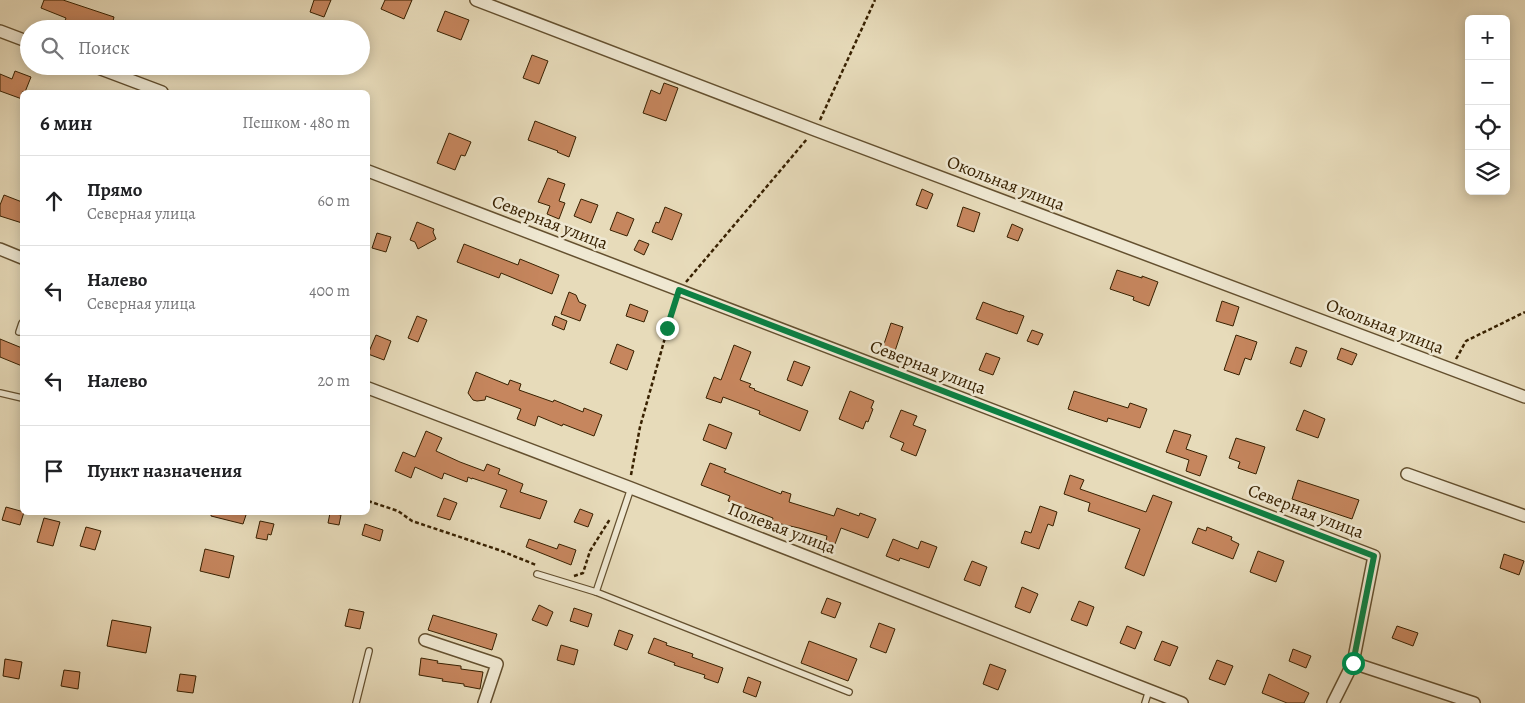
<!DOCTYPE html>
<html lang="ru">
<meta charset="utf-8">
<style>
body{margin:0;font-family:Alegreya,serif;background:#f2f2f2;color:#202124}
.controls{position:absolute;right:15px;top:15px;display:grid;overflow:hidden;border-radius:8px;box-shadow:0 2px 12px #0003}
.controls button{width:45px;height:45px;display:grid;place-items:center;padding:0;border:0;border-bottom:1px solid #e0e0e0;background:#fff;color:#202124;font:25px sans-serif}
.stop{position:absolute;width:15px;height:15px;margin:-11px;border:4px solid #0b8043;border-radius:50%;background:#fff}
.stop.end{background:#0b8043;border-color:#fff;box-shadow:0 1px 5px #0008}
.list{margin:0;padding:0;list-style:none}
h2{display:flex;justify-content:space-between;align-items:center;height:65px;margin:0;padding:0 20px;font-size:21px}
h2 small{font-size:16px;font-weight:400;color:#757577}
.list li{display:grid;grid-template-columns:32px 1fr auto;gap:15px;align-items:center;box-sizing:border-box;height:90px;padding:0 20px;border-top:1px solid #e0e0e0}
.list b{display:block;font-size:19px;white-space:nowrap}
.list p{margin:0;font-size:16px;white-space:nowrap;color:#757577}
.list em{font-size:16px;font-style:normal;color:#757577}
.icon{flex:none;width:28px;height:28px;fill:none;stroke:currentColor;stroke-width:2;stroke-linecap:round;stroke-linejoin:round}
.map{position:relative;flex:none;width:1525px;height:703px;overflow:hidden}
.search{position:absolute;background:#fff;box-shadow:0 2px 12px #0003;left:20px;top:20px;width:350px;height:55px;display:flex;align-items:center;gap:12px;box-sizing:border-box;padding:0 18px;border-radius:28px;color:#757577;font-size:19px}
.panel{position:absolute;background:#fff;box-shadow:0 2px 12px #0003;left:20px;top:90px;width:350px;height:425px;border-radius:8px}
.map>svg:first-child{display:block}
.building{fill:#c6865e;stroke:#382101}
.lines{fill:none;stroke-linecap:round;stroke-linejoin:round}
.lane-casing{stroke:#64502f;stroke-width:8}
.street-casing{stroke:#64502f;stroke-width:14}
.path{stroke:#382101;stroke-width:2.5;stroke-dasharray:4 2.5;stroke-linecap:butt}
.lane{stroke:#efe8d2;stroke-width:5.5}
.street{stroke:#efe8d2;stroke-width:11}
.route{stroke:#0b8043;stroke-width:6}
.labels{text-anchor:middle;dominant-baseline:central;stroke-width:5;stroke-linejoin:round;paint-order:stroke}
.street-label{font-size:18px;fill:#382101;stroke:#efe8d2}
</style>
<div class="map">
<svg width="1525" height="703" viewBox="0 0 1525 703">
<rect width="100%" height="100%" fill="#e7dbba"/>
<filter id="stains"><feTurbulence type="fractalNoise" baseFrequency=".004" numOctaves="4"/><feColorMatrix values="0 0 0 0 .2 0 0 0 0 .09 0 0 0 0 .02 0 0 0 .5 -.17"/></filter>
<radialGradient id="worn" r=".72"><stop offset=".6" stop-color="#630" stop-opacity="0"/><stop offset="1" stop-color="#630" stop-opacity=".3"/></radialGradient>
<g class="building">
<polygon points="44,0 63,0 114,17 111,29 82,29 64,23 66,18 41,8"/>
<polygon points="314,0 331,0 324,17 310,12"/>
<polygon points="385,0 412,0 404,19 381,9"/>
<polygon points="445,11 469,20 461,40 437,31"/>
<polygon points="532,55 548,61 539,84 523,78"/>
<polygon points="15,71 31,77 25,92 22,92 22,99 0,91 0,74 12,79"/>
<polygon points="664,83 678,88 666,121 643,113 651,90 660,94"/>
<polygon points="535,121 576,137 569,157 557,152 558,151 528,140"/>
<polygon points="449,133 471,142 465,156 461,155 455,170 437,163"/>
<polygon points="548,178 565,184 559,201 565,203 559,219 547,214 550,206 538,202"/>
<polygon points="922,189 933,194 927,209 916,205"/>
<polygon points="4,195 22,202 22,223 0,216 0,205"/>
<polygon points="581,199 598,205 591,223 574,216"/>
<polygon points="665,207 682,214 672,240 652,232 656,222 659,223"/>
<polygon points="963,207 980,213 974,232 957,226"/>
<polygon points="617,212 634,219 627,236 610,230"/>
<polygon points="417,222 434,229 433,232 436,239 418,249 415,242 410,240"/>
<polygon points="1012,224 1023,229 1018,241 1007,237"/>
<polygon points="377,233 391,237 386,252 372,248"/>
<polygon points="639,240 649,244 644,255 634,250"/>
<polygon points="464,244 518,265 520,259 559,275 552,294 501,273 499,278 457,262"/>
<polygon points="1117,270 1142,278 1142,276 1158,282 1149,306 1133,300 1134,297 1110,289"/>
<polygon points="569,292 576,295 579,302 586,305 580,321 561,314"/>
<polygon points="1222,301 1239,307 1233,326 1216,321"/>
<polygon points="983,302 1010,312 1010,311 1024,316 1017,334 976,319"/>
<polygon points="630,304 648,311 644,322 626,316"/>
<polygon points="417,316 427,320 418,342 408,338"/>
<polygon points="555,316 567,321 564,330 552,325"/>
<polygon points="891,323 903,327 893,357 881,353"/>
<polygon points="1032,330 1043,334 1038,345 1027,341"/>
<polygon points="376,335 391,341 384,360 368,354"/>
<polygon points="1236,335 1257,342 1251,360 1245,358 1239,375 1224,370"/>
<polygon points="0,339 22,348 22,366 0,357"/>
<polygon points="617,344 634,351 627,370 610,363"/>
<polygon points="734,345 751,352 740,380 751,384 749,387 755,389 754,390 808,411 800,431 759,414 760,411 723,397 721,403 706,398 714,377 721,380"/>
<polygon points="1296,347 1307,351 1301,367 1290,363"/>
<polygon points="1341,348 1357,354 1352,365 1337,359"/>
<polygon points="986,353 1000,358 993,375 979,370"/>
<polygon points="794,361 810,367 802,386 787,380"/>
<polygon points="476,372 508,385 510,380 521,384 519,390 553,402 554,400 583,412 584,408 602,415 594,436 563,424 562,426 538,416 535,426 517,419 521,409 486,396 485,400 477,401 473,400 468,393"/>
<polygon points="850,391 874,401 871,408 873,409 868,422 866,421 863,429 839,419"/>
<polygon points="1074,391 1128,408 1130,403 1147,409 1140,428 1108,418 1107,422 1068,409"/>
<polygon points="901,410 917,416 913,425 926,430 916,456 901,450 904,443 890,437"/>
<polygon points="1304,410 1325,419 1318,438 1296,430"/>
<polygon points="709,424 732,433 726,449 703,440"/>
<polygon points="1174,430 1191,435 1186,449 1207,456 1200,476 1186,471 1189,460 1166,452"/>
<polygon points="426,431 442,438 436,451 460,462 484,471 487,464 500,469 498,474 523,484 520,492 547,501 540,519 500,507 507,490 472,478 472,479 468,477 467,482 444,473 442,479 415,467 411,478 395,471 403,452 415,457"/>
<polygon points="1236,438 1265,447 1256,474 1238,468 1240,462 1229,458"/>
<polygon points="710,463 726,469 724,472 781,494 782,491 791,494 789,502 834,516 837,508 859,516 860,513 876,519 868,538 841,528 835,544 826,541 827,536 799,528 781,524 780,527 771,524 773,518 728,501 730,496 701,485"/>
<polygon points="1070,475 1084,480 1080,489 1146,512 1153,495 1172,502 1144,576 1125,568 1140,529 1088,511 1090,503 1064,494"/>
<polygon points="1298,480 1359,500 1352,519 1292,499"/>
<polygon points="444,498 457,503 450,520 437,516"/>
<polygon points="1040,506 1057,512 1053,526 1048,524 1039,549 1021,543 1025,531 1031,533"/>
<polygon points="6,507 24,512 20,525 2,520"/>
<polygon points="580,509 593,514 588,527 574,522"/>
<polygon points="211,512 247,512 243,524 211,516"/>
<polygon points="330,513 341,515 339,525 328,523"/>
<polygon points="44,518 60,522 53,546 37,542"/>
<polygon points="260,521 274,524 271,535 268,534 267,540 256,538"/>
<polygon points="365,524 383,530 380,541 362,535"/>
<polygon points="86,527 101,531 95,550 80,546"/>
<polygon points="1207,527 1232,537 1231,540 1239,544 1233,559 1192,543 1198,528 1206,531"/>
<polygon points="529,539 557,549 559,544 576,550 571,565 526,547"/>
<polygon points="893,539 918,549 921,541 937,547 929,568 900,558 899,561 886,556"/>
<polygon points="205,549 234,556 229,578 200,571"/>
<polygon points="1258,551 1284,561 1276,582 1250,572"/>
<polygon points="1504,554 1524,561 1519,575 1500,568"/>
<polygon points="972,561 987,567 980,586 964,580"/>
<polygon points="1022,587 1038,594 1030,613 1015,607"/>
<polygon points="827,598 841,603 835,618 821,613"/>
<polygon points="1079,601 1094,607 1087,626 1071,620"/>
<polygon points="539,605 553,612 547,626 532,620"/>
<polygon points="574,608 592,614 588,627 570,621"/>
<polygon points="349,609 364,612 360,629 345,626"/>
<polygon points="433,615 497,634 492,650 428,630"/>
<polygon points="112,620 151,627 146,653 107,646"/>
<polygon points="879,623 895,629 886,653 870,647"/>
<polygon points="1127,626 1142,632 1135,649 1120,643"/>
<polygon points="1397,626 1418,633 1413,646 1392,638"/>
<polygon points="619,630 633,635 627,650 614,645"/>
<polygon points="654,638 667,643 666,645 693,654 692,657 723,668 718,683 704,678 705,675 674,665 675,663 648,653"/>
<polygon points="809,641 857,659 848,681 801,663"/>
<polygon points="1162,641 1178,647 1170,666 1154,660"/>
<polygon points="561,645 578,650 574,665 557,660"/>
<polygon points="1293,649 1311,656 1306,668 1289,661"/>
<polygon points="421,658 438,661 437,663 461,666 461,669 483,672 480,689 464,686 464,684 442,681 443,679 419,675"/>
<polygon points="5,659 22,662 19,679 3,676"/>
<polygon points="1217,660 1233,666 1225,685 1209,679"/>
<polygon points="990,664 1006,670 998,690 983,684"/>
<polygon points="64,670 80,672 78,689 61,686"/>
<polygon points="180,674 196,676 193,693 177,691"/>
<polygon points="1269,674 1309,693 1304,703 1287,703 1262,693"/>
<polygon points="748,677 761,682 756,697 743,692"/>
</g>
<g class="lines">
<g class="lane-casing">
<g id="lane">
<polyline points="19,332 22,323"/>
<polyline points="0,393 22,398"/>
<polyline points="631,488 596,592 849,692"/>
<polyline points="537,574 596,592"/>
<polyline points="356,703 369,651"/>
<polyline points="1145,703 1149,690"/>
</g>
</g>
<g class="street-casing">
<g id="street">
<polyline points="476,0 815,130 1525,397"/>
<polyline points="0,31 29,42"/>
<polyline points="93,66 162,92"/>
<polyline points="368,171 1374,556 1353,663 1333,703"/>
<polyline points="0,249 22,258"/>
<polyline points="368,388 631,488 1182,703"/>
<polyline points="1407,474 1525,516"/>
<polyline points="425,640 497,664 484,703"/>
<polyline points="1353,663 1474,703"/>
</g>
</g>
<g class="path">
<polyline points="820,120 875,0"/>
<polyline points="686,282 807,139"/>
<polyline points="1456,359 1466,341 1525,312"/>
<polyline points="631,475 640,427 675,302"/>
<polyline points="368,501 398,511 412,521 499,550 536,565"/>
<polyline points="574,576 583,573 590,551 610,519"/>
</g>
<use href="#lane" class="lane"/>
<use href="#street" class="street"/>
</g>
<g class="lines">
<polyline class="route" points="667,328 679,290 1374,556 1353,663"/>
</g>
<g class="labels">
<g class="street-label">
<text transform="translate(1006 183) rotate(21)">Окольная улица</text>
<text transform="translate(550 222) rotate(21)">Северная улица</text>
<text transform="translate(1385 326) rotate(21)">Окольная улица</text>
<text transform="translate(928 367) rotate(21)">Северная улица</text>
<text transform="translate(1306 511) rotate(21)">Северная улица</text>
<text transform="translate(782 528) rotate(21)">Полевая улица</text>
</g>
</g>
<rect width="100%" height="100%" filter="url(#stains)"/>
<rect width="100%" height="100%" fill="url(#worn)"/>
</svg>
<div class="controls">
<button>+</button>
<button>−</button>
<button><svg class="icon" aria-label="locate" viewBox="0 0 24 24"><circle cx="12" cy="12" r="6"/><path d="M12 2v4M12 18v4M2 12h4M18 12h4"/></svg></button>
<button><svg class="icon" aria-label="layers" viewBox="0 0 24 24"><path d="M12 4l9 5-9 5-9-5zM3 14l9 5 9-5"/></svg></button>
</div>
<div class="stop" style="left:1353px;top:663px"></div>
<div class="stop end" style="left:667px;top:328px"></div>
<div class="search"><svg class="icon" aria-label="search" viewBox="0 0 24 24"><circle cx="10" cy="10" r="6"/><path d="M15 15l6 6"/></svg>Поиск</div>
<section class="panel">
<h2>6 мин<small>Пешком · 480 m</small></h2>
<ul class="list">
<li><svg class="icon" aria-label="ahead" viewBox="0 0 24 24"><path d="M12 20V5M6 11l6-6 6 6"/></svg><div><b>Прямо</b><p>Северная улица</p></div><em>60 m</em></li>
<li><svg class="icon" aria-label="left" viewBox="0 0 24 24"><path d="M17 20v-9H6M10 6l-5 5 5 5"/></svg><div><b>Налево</b><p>Северная улица</p></div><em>400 m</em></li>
<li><svg class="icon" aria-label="left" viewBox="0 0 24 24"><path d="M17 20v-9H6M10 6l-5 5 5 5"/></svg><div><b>Налево</b></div><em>20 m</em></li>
<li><svg class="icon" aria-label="arrive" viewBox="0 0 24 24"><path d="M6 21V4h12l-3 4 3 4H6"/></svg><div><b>Пункт назначения</b></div></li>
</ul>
</section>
</div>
